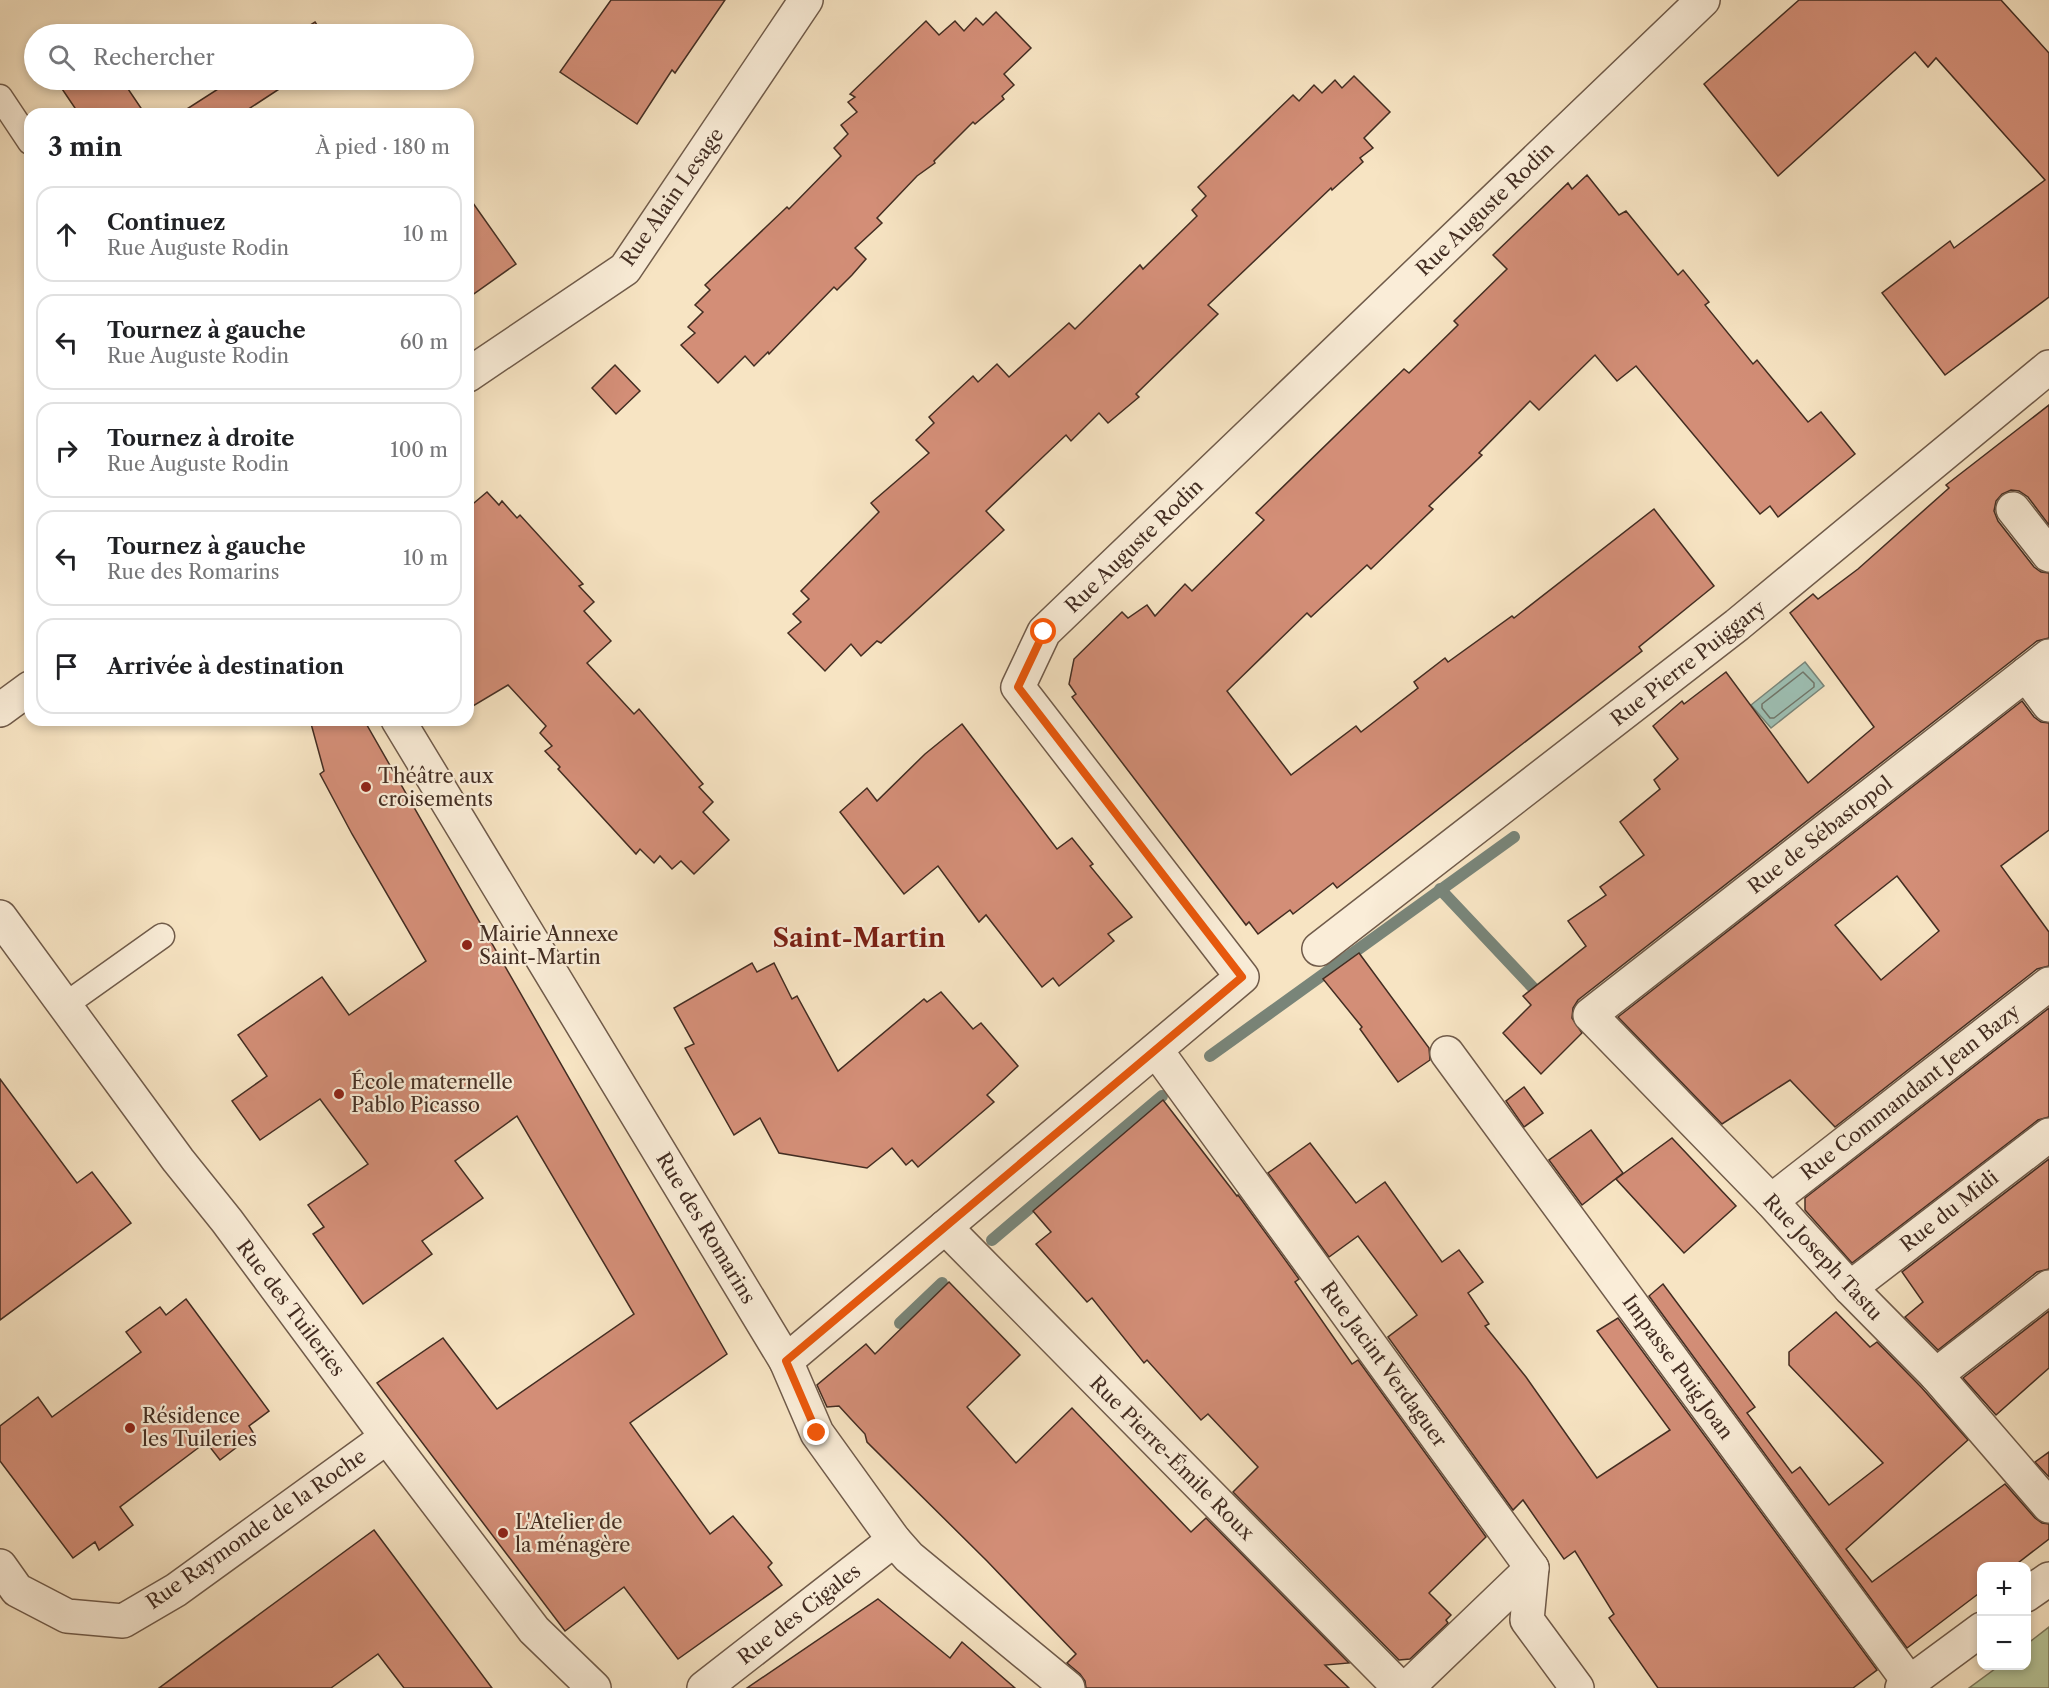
<!DOCTYPE html>
<html lang="fr">
<meta charset="utf-8">
<style>
body{margin:0;font-family:"Libre Caslon Text",serif;background:#f6f6f6;color:#202124}
.controls{position:absolute;right:18px;bottom:18px;display:grid;overflow:hidden;border-radius:12px;box-shadow:0 3px 9px #0003}
.controls button{width:54px;height:54px;display:grid;place-items:center;padding:0;border:0;border-bottom:2px solid #e0e0e0;background:#fff;color:#202124;font:30px sans-serif}
.stop{position:absolute;width:18px;height:18px;margin:-14px;border:4px solid #ea580c;border-radius:50%;background:#fff}
.stop.end{background:#ea580c;border-color:#fff;box-shadow:0 2px 6px #0008}
.list{margin:0;padding:0;list-style:none}
h2{display:flex;justify-content:space-between;align-items:center;height:78px;margin:0;padding:0 24px;font-size:26px}
h2 small{font-size:20px;font-weight:400;color:#757577}
.list li{display:grid;grid-template-columns:39px 1fr auto;gap:18px;align-items:center;box-sizing:border-box;height:96px;margin:0 12px 12px;padding:0 12px;border:2px solid #e0e0e0;border-radius:18px}
.list b{display:block;font-size:22px;white-space:nowrap}
.list p{margin:0;font-size:20px;white-space:nowrap;color:#757577}
.list em{font-size:20px;font-style:normal;color:#757577}
.icon{flex:none;width:33px;height:33px;fill:none;stroke:currentColor;stroke-width:2;stroke-linecap:round;stroke-linejoin:round}
.map{position:relative;flex:none;width:2049px;height:1688px;overflow:hidden}
.search{position:absolute;background:#fff;box-shadow:0 3px 9px #0003;left:24px;top:24px;width:450px;height:66px;display:flex;align-items:center;gap:15px;box-sizing:border-box;padding:0 21px;border-radius:33px;color:#757577;font-size:22px}
.panel{position:absolute;background:#fff;box-shadow:0 3px 9px #0003;left:24px;top:108px;width:450px;height:618px;border-radius:18px}
.map>svg:first-child{display:block}
.green{fill:#b7c598;stroke:#7d795d;stroke-width:1.5}
.water{fill:#9dbfb3;stroke:#798579;stroke-width:1.5}
.lines{fill:none;stroke-linecap:round;stroke-linejoin:round}
.shore{stroke:#70766a;stroke-width:1.5}
.stream{stroke:#798579;stroke-width:12}
.building{fill:#d38e77;stroke:#432d22;stroke-width:1.5;fill-rule:evenodd}
.lane-casing{stroke:#705b4a;stroke-width:27}
.street-casing{stroke:#705b4a;stroke-width:36}
.lane{stroke:#faedd8;stroke-width:24}
.street{stroke:#faedd8;stroke-width:33}
.route{stroke:#ea580c;stroke-width:8}
.poi-dot{fill:#8f2418;stroke:#faedd8;stroke-width:2}
.labels{text-anchor:middle;dominant-baseline:central;stroke-width:4.5;stroke-linejoin:round;paint-order:stroke}
.street-label{font-size:20px;fill:#432d22;stroke:#faedd8}
.poi-label{font-size:20px;fill:#432d22;stroke:#faedd8;text-anchor:start}
.district-label{font-size:26px;font-weight:bold;fill:#7a1f14;stroke:#faedd8}
</style>
<div class="map">
<svg width="2049" height="1688" viewBox="0 0 2049 1688">
<rect width="100%" height="100%" fill="#f7e4c3"/>
<filter id="stains"><feTurbulence type="fractalNoise" baseFrequency=".00333" numOctaves="4"/><feColorMatrix values="0 0 0 0 .2 0 0 0 0 .09 0 0 0 0 .02 0 0 0 .5 -.17"/></filter>
<radialGradient id="worn" r=".72"><stop offset=".6" stop-color="#630" stop-opacity="0"/><stop offset="1" stop-color="#630" stop-opacity=".3"/></radialGradient>
<polygon class="green" points="2049,1627 2049,1688 1969,1688 1999,1666 2026,1666 2027,1644"/>
<polygon class="water" points="1805,662 1824,686 1771,728 1751,705"/>
<g class="lines">
<polygon class="shore" points="1803,672 1814,683 1814,687 1774,718 1770,718 1762,708 1762,704"/>
<g class="stream">
<polyline points="1440,889 1538,993"/>
<polyline points="1210,1056 1514,837"/>
<polyline points="992,1240 1162,1096"/>
<polyline points="900,1323 942,1283"/>
</g>
</g>
<g class="building">
<polygon points="611,0 725,0 675,73 672,70 637,124 560,72"/>
<polygon points="1799,0 2001,0 2049,53 2049,297 1945,375 1882,293 1950,241 1954,248 2045,180 1936,58 1928,67 1915,52 1778,176 1704,84"/>
<polygon points="996,12 1031,48 1004,74 1014,85 1002,96 1004,99 975,124 973,122 934,161 935,163 917,176 877,218 882,223 855,248 866,259 852,275 837,290 834,287 769,354 768,352 754,366 745,356 718,383 681,345 695,333 688,327 703,312 695,305 710,290 705,285 787,207 789,209 841,156 834,148 848,134 841,125 857,112 848,102 855,97 850,94 926,21 939,35 955,21 964,31 976,18 983,25"/>
<polygon points="315,22 323,34 296,34"/>
<polygon points="1354,76 1390,112 1364,138 1373,148 1360,158 1363,162 1332,190 1331,188 1208,305 1218,314 1136,394 1139,397 1108,423 1099,413 1071,441 1066,435 986,511 1004,530 881,643 877,641 861,656 851,644 825,671 788,633 801,622 793,614 809,599 801,591 879,512 871,503 929,453 916,440 934,423 929,417 973,376 978,382 997,364 1009,377 1069,323 1075,329 1140,265 1143,269 1197,216 1192,210 1206,196 1198,187 1293,95 1299,101 1314,85 1322,93 1335,80 1342,88"/>
<polygon points="56,80 122,80 145,114 79,114"/>
<polygon points="232,80 293,80 241,114 179,114"/>
<polygon points="1587,175 1619,215 1626,211 1678,275 1683,270 1709,302 1705,305 1753,364 1757,360 1808,422 1821,412 1855,454 1778,517 1770,506 1760,514 1636,366 1617,381 1595,355 1539,410 1530,401 1479,453 1482,455 1429,506 1433,509 1371,569 1367,565 1311,617 1307,613 1227,691 1291,775 1356,726 1361,732 1418,688 1414,682 1445,658 1448,662 1512,616 1514,618 1654,509 1714,586 1639,647 1642,651 1337,888 1333,883 1293,914 1290,910 1258,934 1249,922 1246,925 1072,697 1076,694 1069,684 1074,659 1122,612 1128,618 1147,605 1155,616 1185,584 1192,591 1264,520 1256,513 1404,369 1409,373 1458,325 1454,321 1507,269 1493,255 1568,183 1572,189"/>
<polygon points="468,196 516,264 468,298"/>
<polygon points="615,365 640,391 616,414 592,388"/>
<polygon points="2049,405 2049,525 2028,497 2019,491 2011,490 2002,494 1996,501 1994,511 1998,521 2034,567 2041,572 2049,573 2049,638 2037,641 1578,1000 1573,1008 1572,1018 1582,1033 1541,1074 1503,1033 1531,1005 1523,996 1586,946 1568,921 1606,895 1600,887 1644,855 1620,822 1660,789 1654,780 1678,759 1653,726 1682,701 1684,704 1726,672 1808,783 1874,727 1790,613 1813,594 1818,599 1858,569 1949,488 1946,485"/>
<polygon points="487,492 499,505 502,501 517,518 520,515 583,584 579,586 594,602 584,611 611,641 587,663 634,714 639,709 703,784 699,787 713,802 703,812 729,840 694,874 681,861 672,869 660,856 654,863 640,849 636,854 558,769 560,767 545,751 552,746 540,733 546,726 508,685 468,709 468,508"/>
<path d="M2022,701L2034,717L2041,722L2049,723V830L2001,866L2049,932V966L2037,969L1835,1127L1790,1080L1722,1124L1618,1017ZM1897,876L1939,931L1881,980L1835,925Z"/>
<polygon points="310,720 364,720 727,1354 630,1423 710,1534 733,1516 772,1563 768,1567 782,1585 678,1659 624,1587 565,1631 377,1383 443,1338 497,1409 634,1314 517,1116 455,1161 483,1198 422,1241 432,1254 363,1304 313,1234 324,1227 308,1205 368,1164 320,1099 260,1140 232,1101 267,1076 238,1035 322,977 349,1015 426,961 352,834 320,774 324,771"/>
<polygon points="962,724 1057,849 1072,838 1093,864 1090,866 1132,917 1108,934 1114,941 1059,986 1053,978 1042,987 986,915 979,922 938,866 904,894 840,812 867,788 877,801 925,754"/>
<polygon points="1359,953 1429,1048 1430,1060 1398,1082 1360,1029 1362,1027 1323,979"/>
<polygon points="752,963 757,972 774,963 792,999 797,996 838,1071 924,999 927,1002 941,992 973,1029 981,1023 1018,1066 987,1095 994,1102 918,1167 912,1160 906,1165 892,1148 867,1168 779,1153 760,1118 734,1135 685,1048 694,1044 674,1008"/>
<polygon points="2049,1008 2049,1117 2038,1120 1852,1263 1805,1210 1805,1198"/>
<polygon points="0,1079 77,1183 92,1172 131,1223 0,1320"/>
<polygon points="1524,1087 1543,1113 1524,1127 1506,1101"/>
<polygon points="1163,1100 1237,1196 1238,1195 1299,1279 1295,1282 1352,1364 1358,1360 1486,1537 1429,1593 1451,1615 1446,1620 1448,1623 1410,1659 1399,1660 1233,1492 1258,1467 1208,1414 1201,1420 1147,1360 1144,1363 1092,1298 1087,1302 1036,1244 1051,1232 1033,1211"/>
<polygon points="1591,1130 1623,1173 1582,1205 1549,1160"/>
<polygon points="1672,1138 1736,1206 1684,1253 1616,1179"/>
<polygon points="1310,1143 1356,1203 1385,1182 1442,1262 1459,1250 1483,1282 1468,1293 1489,1324 1485,1326 1526,1377 1597,1478 1670,1430 1597,1331 1618,1318 1877,1670 1853,1688 1658,1688 1609,1618 1614,1614 1575,1551 1564,1559 1523,1500 1513,1510 1388,1337 1417,1315 1358,1236 1329,1257 1268,1173"/>
<polygon points="2049,1159 2049,1269 2037,1272 1938,1350 1905,1317 1923,1302 1902,1272"/>
<polygon points="949,1282 1020,1355 967,1407 1016,1463 1072,1408 1191,1532 1206,1518 1349,1663 1325,1665 1349,1688 1086,1688 1085,1681 1080,1674 1067,1663 1076,1654 987,1561 867,1442 865,1434 850,1418 839,1406 827,1407 817,1385 866,1344 875,1354"/>
<polygon points="1663,1284 1755,1407 1747,1413 1792,1473 1800,1467 1829,1505 1883,1463 1789,1365 1789,1352 1836,1312 1870,1347 1877,1342 1922,1388 1968,1440 1846,1549 1872,1582 2005,1484 2035,1518 2042,1523 2049,1524 2049,1539 2014,1566 1982,1566 1982,1591 1907,1648 1649,1296"/>
<polygon points="186,1299 269,1411 249,1426 254,1434 220,1460 206,1442 120,1507 133,1525 99,1550 95,1542 73,1558 0,1461 0,1426 38,1397 52,1417 141,1352 126,1332 160,1307 166,1315"/>
<polygon points="2049,1311 2049,1368 1996,1415 1963,1378"/>
<polygon points="2049,1452 2049,1477 2035,1462"/>
<polygon points="374,1530 492,1688 404,1688 378,1654 331,1688 159,1688"/>
<polygon points="878,1599 950,1658 962,1642 1015,1688 747,1688"/>
</g>
<g class="lines">
<g class="lane-casing">
<g id="lane">
<polyline points="0,97 30,142"/>
<polyline points="65,1005 162,936"/>
</g>
</g>
<g class="street-casing">
<g id="street">
<polyline points="468,375 625,269 806,0"/>
<polyline points="2013,509 2049,555"/>
<polyline points="2049,656 1590,1015 1771,1201 1850,1288 1936,1375 2049,1506"/>
<polyline points="2026,674 2049,705"/>
<polyline points="0,710 30,688"/>
<polyline points="398,720 786,1361 817,1433 894,1540 909,1557 1068,1688"/>
<polyline points="0,917 178,1160 227,1221 387,1437 534,1630 594,1688"/>
<polyline points="1319,949 1737,625 2049,367"/>
<polyline points="1156,1050 1532,1568 1527,1620 1577,1688"/>
<polyline points="1447,1053 1909,1682"/>
<polyline points="1771,1201 2049,984"/>
<polyline points="945,1227 1400,1688"/>
<polyline points="1850,1288 2049,1135"/>
<polyline points="786,1361 1242,977 1018,687 1044,632 1703,0"/>
<polyline points="1936,1375 2049,1287"/>
<polyline points="0,1566 17,1590 67,1616 123,1621 176,1590 387,1437"/>
<polyline points="2026,1595 2049,1579"/>
<polyline points="704,1688 894,1540"/>
<polyline points="1407,1688 1532,1568"/>
<polyline points="1902,1688 1982,1629"/>
</g>
</g>
<use href="#lane" class="lane"/>
<use href="#street" class="street"/>
</g>
<g class="lines">
<polyline class="route" points="817,1433 786,1361 1242,977 1018,687 1044,632"/>
</g>
<g class="poi-dot">
<circle cx="366" cy="787" r="6"/>
<circle cx="467" cy="945" r="6"/>
<circle cx="339" cy="1094" r="6"/>
<circle cx="130" cy="1428" r="6"/>
<circle cx="503" cy="1533" r="6"/>
</g>
<g class="labels">
<g class="street-label">
<text transform="translate(672 197) rotate(-55)">Rue Alain Lesage</text>
<text transform="translate(1485 209) rotate(-44)">Rue Auguste Rodin</text>
<text transform="translate(1134 546) rotate(-44)">Rue Auguste Rodin</text>
<text transform="translate(1688 663) rotate(-38)">Rue Pierre Puiggary</text>
<text transform="translate(1820 835) rotate(-38)">Rue de Sébastopol</text>
<text transform="translate(1910 1092) rotate(-38)">Rue Commandant Jean Bazy</text>
<text transform="translate(1949 1211) rotate(-38)">Rue du Midi</text>
<text transform="translate(706 1228) rotate(59)">Rue des Romarins</text>
<text transform="translate(1823 1257) rotate(47)">Rue Joseph Tastu</text>
<text transform="translate(291 1308) rotate(53)">Rue des Tuileries</text>
<text transform="translate(1384 1364) rotate(54)">Rue Jacint Verdaguer</text>
<text transform="translate(1678 1367) rotate(54)">Impasse Puig Joan</text>
<text transform="translate(1172 1458) rotate(45)">Rue Pierre-Émile Roux</text>
<text transform="translate(256 1529) rotate(-35)">Rue Raymonde de la Roche</text>
<text transform="translate(799 1614) rotate(-38)">Rue des Cigales</text>
</g>
<g class="poi-label">
<text x="378" y="776">Théâtre aux<tspan x="378" dy="23">croisements</tspan></text>
<text x="479" y="934">Mairie Annexe<tspan x="479" dy="23">Saint-Martin</tspan></text>
<text x="351" y="1082">École maternelle<tspan x="351" dy="23">Pablo Picasso</tspan></text>
<text x="142" y="1416">Résidence<tspan x="142" dy="23">les Tuileries</tspan></text>
<text x="515" y="1522">L'Atelier de<tspan x="515" dy="23">la ménagère</tspan></text>
</g>
<g class="district-label">
<text x="859" y="938">Saint-Martin</text>
</g>
</g>
<rect width="100%" height="100%" filter="url(#stains)"/>
<rect width="100%" height="100%" fill="url(#worn)"/>
</svg>
<div class="controls">
<button>+</button>
<button>−</button>
</div>
<div class="stop" style="left:1044px;top:632px"></div>
<div class="stop end" style="left:817px;top:1433px"></div>
<div class="search"><svg class="icon" aria-label="search" viewBox="0 0 24 24"><circle cx="10" cy="10" r="6"/><path d="M15 15l6 6"/></svg>Rechercher</div>
<section class="panel">
<h2>3 min<small>À pied · 180 m</small></h2>
<ul class="list">
<li><svg class="icon" aria-label="ahead" viewBox="0 0 24 24"><path d="M12 20V5M6 11l6-6 6 6"/></svg><div><b>Continuez</b><p>Rue Auguste Rodin</p></div><em>10 m</em></li>
<li><svg class="icon" aria-label="left" viewBox="0 0 24 24"><path d="M17 20v-9H6M10 6l-5 5 5 5"/></svg><div><b>Tournez à gauche</b><p>Rue Auguste Rodin</p></div><em>60 m</em></li>
<li><svg class="icon" aria-label="right" viewBox="0 0 24 24"><path d="M7 20v-9h11M14 6l5 5-5 5"/></svg><div><b>Tournez à droite</b><p>Rue Auguste Rodin</p></div><em>100 m</em></li>
<li><svg class="icon" aria-label="left" viewBox="0 0 24 24"><path d="M17 20v-9H6M10 6l-5 5 5 5"/></svg><div><b>Tournez à gauche</b><p>Rue des Romarins</p></div><em>10 m</em></li>
<li><svg class="icon" aria-label="arrive" viewBox="0 0 24 24"><path d="M6 21V4h12l-3 4 3 4H6"/></svg><div><b>Arrivée à destination</b></div></li>
</ul>
</section>
</div>
